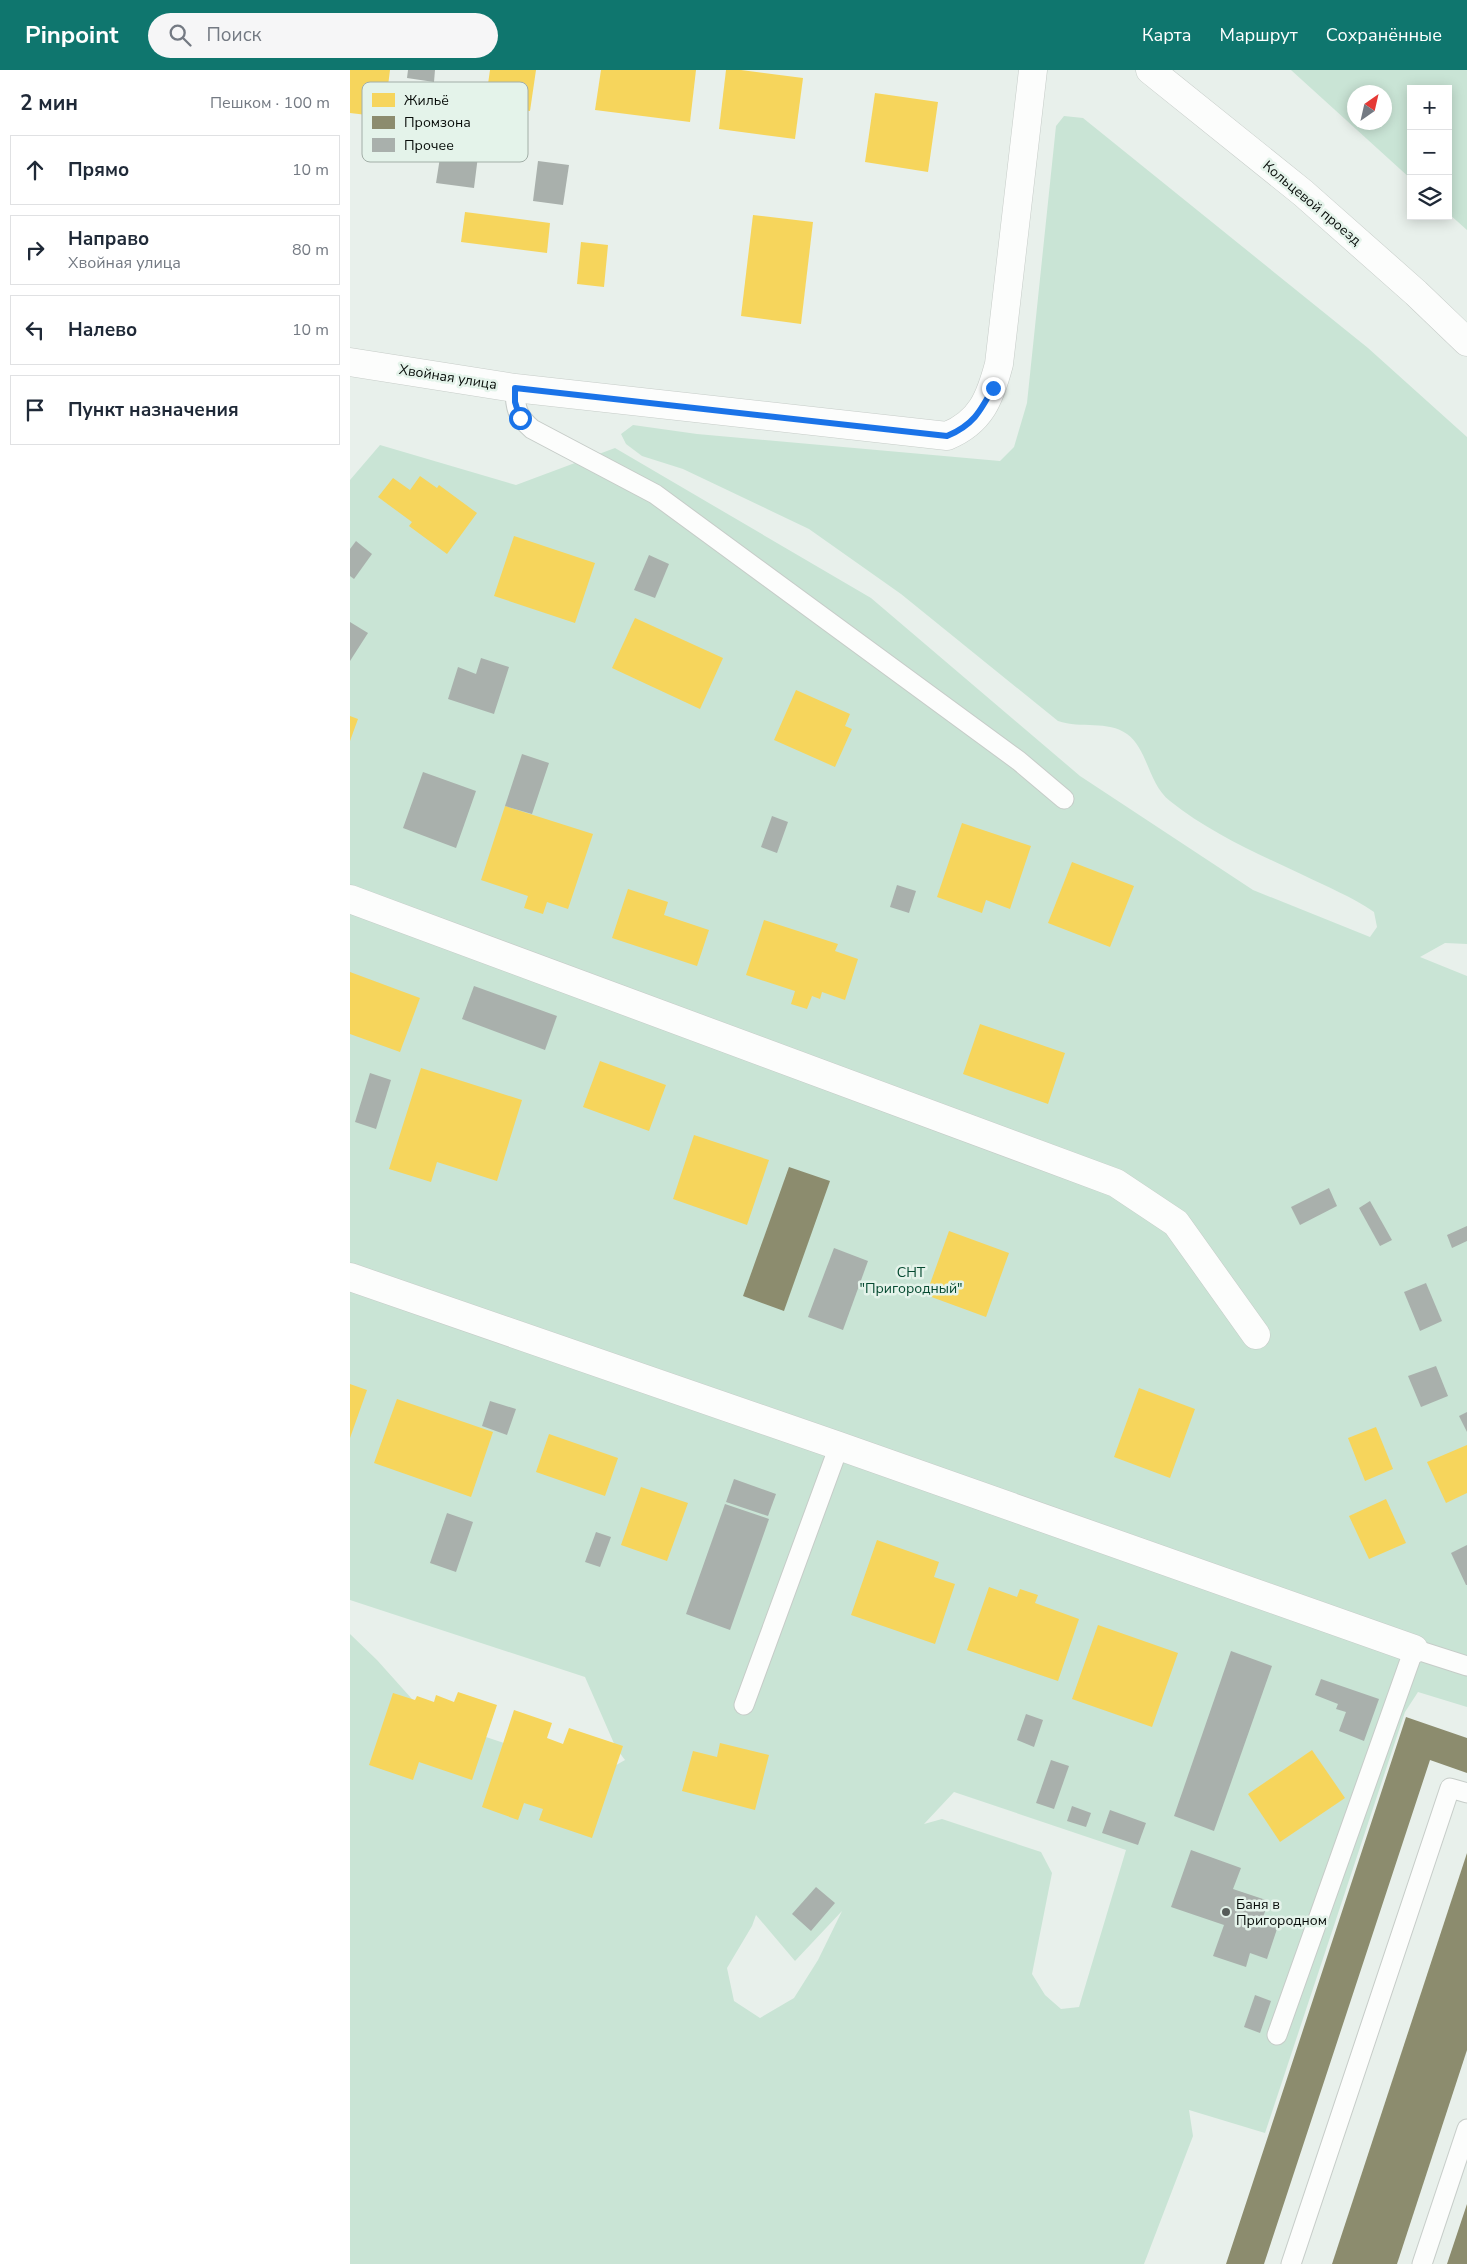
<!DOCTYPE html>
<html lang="ru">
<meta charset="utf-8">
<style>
body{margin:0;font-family:"Nunito Sans",sans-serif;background:#f6f6f7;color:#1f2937}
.controls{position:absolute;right:15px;top:15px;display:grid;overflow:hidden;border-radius:0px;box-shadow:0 2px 12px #0003}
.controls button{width:45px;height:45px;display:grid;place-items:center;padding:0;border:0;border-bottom:1px solid #e0e1e3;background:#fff;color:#1f2937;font:25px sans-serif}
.compass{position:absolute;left:997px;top:15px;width:45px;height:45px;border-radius:50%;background:#fff;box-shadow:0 2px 12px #0003;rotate:34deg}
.stop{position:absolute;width:15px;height:15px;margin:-11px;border:4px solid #1a73e8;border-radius:50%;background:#fff}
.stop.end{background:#1a73e8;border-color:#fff;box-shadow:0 1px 5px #0008}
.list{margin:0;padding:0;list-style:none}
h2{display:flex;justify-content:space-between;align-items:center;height:65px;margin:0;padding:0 20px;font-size:21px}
h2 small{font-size:16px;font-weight:400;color:#747a83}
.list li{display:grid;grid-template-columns:32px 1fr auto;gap:15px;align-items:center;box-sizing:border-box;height:70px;margin:0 10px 10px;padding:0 10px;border:1px solid #e0e1e3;border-radius:0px}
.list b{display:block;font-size:19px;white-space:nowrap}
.list p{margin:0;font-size:16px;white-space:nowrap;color:#747a83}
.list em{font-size:16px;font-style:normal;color:#747a83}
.icon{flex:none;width:28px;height:28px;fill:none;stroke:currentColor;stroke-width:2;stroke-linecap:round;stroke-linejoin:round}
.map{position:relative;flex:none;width:1117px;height:2194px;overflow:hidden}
header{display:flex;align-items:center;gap:30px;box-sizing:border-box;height:70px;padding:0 25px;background:#0f766e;color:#fff}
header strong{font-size:24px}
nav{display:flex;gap:28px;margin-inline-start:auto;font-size:18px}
.search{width:350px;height:45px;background:#f6f6f7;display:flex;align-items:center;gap:12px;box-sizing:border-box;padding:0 18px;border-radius:28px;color:#747a83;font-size:19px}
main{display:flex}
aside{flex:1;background:#fff}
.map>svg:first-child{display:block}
.green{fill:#c9e4d5;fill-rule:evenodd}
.homes{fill:#f6d55c}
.industry{fill:#8c8c6e}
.building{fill:#a9b0ac}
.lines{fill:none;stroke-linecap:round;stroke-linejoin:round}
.lane-casing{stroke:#c6ccc8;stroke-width:21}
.street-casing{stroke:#c6ccc8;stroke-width:29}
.secondary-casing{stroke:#c6ccc8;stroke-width:29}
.lane{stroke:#fcfdfc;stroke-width:19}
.street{stroke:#fcfdfc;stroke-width:28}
.secondary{stroke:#fcfdfc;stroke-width:28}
.route{stroke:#1a73e8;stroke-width:6}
.poi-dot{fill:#565c59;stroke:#e4f3ea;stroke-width:2}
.labels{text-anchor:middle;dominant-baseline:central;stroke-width:5;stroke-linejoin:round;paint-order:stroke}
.street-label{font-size:14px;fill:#080d0a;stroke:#e4f3ea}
.park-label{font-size:14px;fill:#064a31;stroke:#e4f3ea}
.poi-label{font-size:14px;fill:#080d0a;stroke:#e4f3ea;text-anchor:start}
.key{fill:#e4f3ea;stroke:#a2aea7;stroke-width:1}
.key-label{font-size:14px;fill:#080d0a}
</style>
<header>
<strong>Pinpoint</strong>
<div class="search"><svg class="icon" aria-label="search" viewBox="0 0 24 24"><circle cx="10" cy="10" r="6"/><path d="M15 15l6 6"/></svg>Поиск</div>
<nav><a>Карта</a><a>Маршрут</a><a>Сохранённые</a></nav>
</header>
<main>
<aside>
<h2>2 мин<small>Пешком · 100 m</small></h2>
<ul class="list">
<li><svg class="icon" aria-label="ahead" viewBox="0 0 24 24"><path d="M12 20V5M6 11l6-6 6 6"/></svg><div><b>Прямо</b></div><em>10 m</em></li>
<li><svg class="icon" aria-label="right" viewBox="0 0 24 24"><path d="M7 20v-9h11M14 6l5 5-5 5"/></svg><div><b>Направо</b><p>Хвойная улица</p></div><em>80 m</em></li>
<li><svg class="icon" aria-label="left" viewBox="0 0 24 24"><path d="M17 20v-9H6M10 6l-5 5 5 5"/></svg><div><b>Налево</b></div><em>10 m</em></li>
<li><svg class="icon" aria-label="arrive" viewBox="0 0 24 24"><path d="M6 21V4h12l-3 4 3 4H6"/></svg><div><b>Пункт назначения</b></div></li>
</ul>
</aside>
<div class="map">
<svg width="1117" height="2194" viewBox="0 0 1117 2194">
<rect width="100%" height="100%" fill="#e8f0eb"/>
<g class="green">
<path d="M941,0H1117V160L1098,143V19H1061V109ZM1034,22V52H1004V22Z"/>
<path d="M714,46L733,48L1018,278L1117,367V874L1095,873L1070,887L1117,906V1637L1068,1622L1055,1642L915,2063L839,2040L843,2066L794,2194H0V1564L27,1590L79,1648L154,1673L240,1710L275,1690L266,1678L235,1607L0,1530V410L30,375L166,415L265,378L521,528L730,706L903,820L1020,867L1027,857L1024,842C1002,827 978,817 953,805C908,784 860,763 820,731C798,714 798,679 777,664C758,650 731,659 708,651L551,524L459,459L333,399L292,386L276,374L271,364L283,355L347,364L650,391L664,377L677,333L706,56ZM604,1722L776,1780L729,1937L711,1939L695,1925L682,1904L702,1803L691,1782L592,1749L574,1754ZM492,1841L468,1890L444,1928L410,1948L384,1931L377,1898L402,1856L406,1845L445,1891Z"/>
</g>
<g class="homes">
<polygon points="0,0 40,0 34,47 0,43"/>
<polygon points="140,0 186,0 180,41 135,35"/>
<polygon points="251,0 346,0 340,52 245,40"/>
<polygon points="376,0 391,0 453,8 445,69 369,59"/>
<polygon points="525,23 588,32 578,102 515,92"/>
<polygon points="115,142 200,153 197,183 111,172"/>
<polygon points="403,145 463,152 451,254 391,246"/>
<polygon points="231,172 258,175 254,217 227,214"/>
<polygon points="70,406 87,418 89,415 127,443 97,484 59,456 62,452 28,427 43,408 60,420"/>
<polygon points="164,466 245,493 225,553 144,526"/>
<polygon points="285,548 373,588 350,639 262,598"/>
<polygon points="446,620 500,644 495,656 502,659 485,697 424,670"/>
<polygon points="0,646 8,649 0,671"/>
<polygon points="155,736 243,764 218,839 197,832 193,844 174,838 178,826 131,810"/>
<polygon points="612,753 681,776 660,839 636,830 632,843 587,827"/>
<polygon points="722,792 784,816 760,877 698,853"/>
<polygon points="278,819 318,832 314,845 359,860 347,896 262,868"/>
<polygon points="414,850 488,874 485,881 508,889 495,930 472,922 470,929 462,926 457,939 441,934 445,921 396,905"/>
<polygon points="0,902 70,928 50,982 0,964"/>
<polygon points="630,954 715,983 698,1034 613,1004"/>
<polygon points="250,991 316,1015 299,1061 233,1037"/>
<polygon points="71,998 172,1030 147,1111 87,1092 81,1112 39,1099"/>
<polygon points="344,1065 419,1090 397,1155 323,1129"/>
<polygon points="599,1161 659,1183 636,1247 576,1225"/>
<polygon points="0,1314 17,1320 0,1368"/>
<polygon points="789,1318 845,1339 820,1408 764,1387"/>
<polygon points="47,1329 143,1362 121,1427 24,1393"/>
<polygon points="1026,1357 1043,1399 1015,1411 998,1368"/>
<polygon points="199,1364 268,1388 255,1426 186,1402"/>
<polygon points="1117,1375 1117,1423 1096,1433 1077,1392"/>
<polygon points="291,1417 338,1433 317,1491 271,1475"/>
<polygon points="1036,1429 1056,1473 1019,1489 999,1446"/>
<polygon points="527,1470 589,1492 584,1507 605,1514 585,1574 501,1545"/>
<polygon points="639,1517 667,1527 670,1519 688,1525 685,1533 729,1549 708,1611 617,1580"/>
<polygon points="748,1555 828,1583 802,1657 722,1629"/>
<polygon points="108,1622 147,1635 122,1710 69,1692 63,1710 19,1695 43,1623 65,1630 67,1626 84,1632 86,1625 104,1632"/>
<polygon points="164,1640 202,1653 197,1668 213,1674 219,1658 273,1676 242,1768 189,1750 193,1739 174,1733 168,1750 132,1737"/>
<polygon points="370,1673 419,1685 405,1740 332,1721 343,1681 367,1687"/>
<polygon points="962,1680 995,1728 930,1772 898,1724"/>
</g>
<g class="industry">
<polygon points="439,1097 480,1111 434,1241 393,1226"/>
<polygon points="1056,1647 1117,1668 1117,1703 1080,1690 914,2194 876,2194"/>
<polygon points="1117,1783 1117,1980 1047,2194 982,2194"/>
<polygon points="1117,2134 1117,2194 1097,2194"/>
</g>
<g class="building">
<polygon points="58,0 85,0 84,12 57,8"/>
<polygon points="91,81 128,86 124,118 86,113"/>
<polygon points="188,91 219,95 213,135 183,131"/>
<polygon points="6,471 22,484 4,509 0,506 0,479"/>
<polygon points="299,485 319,494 305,528 284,520"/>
<polygon points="0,552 18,563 0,591"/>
<polygon points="131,588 159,597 144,644 98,629 108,597 126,604"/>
<polygon points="172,684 199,693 182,744 155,736"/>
<polygon points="73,702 126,721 106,778 53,758"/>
<polygon points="422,746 438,752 427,783 411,777"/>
<polygon points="547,815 566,821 559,843 540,837"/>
<polygon points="124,916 207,946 195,980 112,949"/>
<polygon points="20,1003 41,1010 26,1059 5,1052"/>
<polygon points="979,1118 987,1136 950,1155 941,1137"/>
<polygon points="1020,1131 1042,1170 1030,1176 1009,1138"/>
<polygon points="1117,1156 1117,1171 1102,1178 1097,1165"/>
<polygon points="484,1178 518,1191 493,1260 458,1247"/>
<polygon points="1076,1213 1092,1251 1070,1261 1054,1222"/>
<polygon points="1086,1296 1098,1326 1071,1337 1058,1306"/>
<polygon points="140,1331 166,1339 157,1365 132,1356"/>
<polygon points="1117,1342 1117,1362 1109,1346"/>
<polygon points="384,1409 426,1424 418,1446 376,1432"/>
<polygon points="375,1434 419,1449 380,1560 336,1544"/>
<polygon points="97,1443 123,1452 106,1502 80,1493"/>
<polygon points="246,1462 261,1467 250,1497 235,1492"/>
<polygon points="1117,1475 1117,1515 1116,1515 1101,1483"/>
<polygon points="881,1581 922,1596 864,1761 824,1746"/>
<polygon points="971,1609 1029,1629 1014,1671 989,1661 996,1642 986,1639 988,1634 965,1625"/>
<polygon points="676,1644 693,1650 684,1677 667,1670"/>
<polygon points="701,1690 719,1696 704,1739 686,1733"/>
<polygon points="722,1736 741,1743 736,1757 717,1751"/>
<polygon points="760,1740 796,1753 788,1775 752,1763"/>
<polygon points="841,1780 891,1798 883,1819 919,1831 913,1847 929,1853 917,1889 900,1883 896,1897 863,1886 874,1855 821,1837"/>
<polygon points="466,1817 485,1833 461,1861 442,1844"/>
<polygon points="905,1925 921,1931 910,1963 894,1957"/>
</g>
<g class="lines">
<g class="lane-casing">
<g id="lane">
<path d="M165,318C165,338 167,346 182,359L305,424L669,691L714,729"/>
<polyline points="394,1635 489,1376"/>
<polyline points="927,1965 1064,1579 1117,1596"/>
<polyline points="941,2194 1100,1718 1117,1723"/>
<polyline points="1072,2194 1117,2059"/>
</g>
</g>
<g class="street-casing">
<g id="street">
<path d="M0,292L165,318L597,366C631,352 640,328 649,294L683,0"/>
<polyline points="0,829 766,1113 826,1153 906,1265"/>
<polyline points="0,1207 489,1376 1064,1579"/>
</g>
</g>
<g class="secondary-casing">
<polyline id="secondary" points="800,0 953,123 1066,223 1117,272"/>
</g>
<use href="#lane" class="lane"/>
<use href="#street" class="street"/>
<use href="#secondary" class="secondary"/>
</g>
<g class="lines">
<path class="route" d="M170,348L165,332V318L597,366C623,355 630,342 643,318"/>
</g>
<circle class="poi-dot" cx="876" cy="1842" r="5"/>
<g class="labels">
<g class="street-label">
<text transform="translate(962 133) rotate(40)">Кольцевой проезд</text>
<text transform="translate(98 307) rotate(9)">Хвойная улица</text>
</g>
<g class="park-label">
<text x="561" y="1202">СНТ<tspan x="561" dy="16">"Пригородный"</tspan></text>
</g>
<g class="poi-label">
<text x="886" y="1834">Баня в<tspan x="886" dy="16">Пригородном</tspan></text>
</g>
</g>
<rect x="12" y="12" width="166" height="80" rx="8" class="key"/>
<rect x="22" y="23" width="23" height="14" fill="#f6d55c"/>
<rect x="22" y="46" width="23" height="13" fill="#8c8c6e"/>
<rect x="22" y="68" width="23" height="14" fill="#a9b0ac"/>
<g class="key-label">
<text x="54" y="35">Жильё</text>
<text x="54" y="57">Промзона</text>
<text x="54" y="80">Прочее</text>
</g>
</svg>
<div class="controls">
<button>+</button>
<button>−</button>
<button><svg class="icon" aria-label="layers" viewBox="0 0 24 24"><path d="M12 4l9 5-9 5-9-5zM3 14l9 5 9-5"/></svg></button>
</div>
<svg class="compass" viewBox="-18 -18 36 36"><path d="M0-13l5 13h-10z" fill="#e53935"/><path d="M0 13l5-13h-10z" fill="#747a83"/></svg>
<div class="stop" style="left:170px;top:348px"></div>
<div class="stop end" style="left:643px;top:318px"></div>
</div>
</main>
